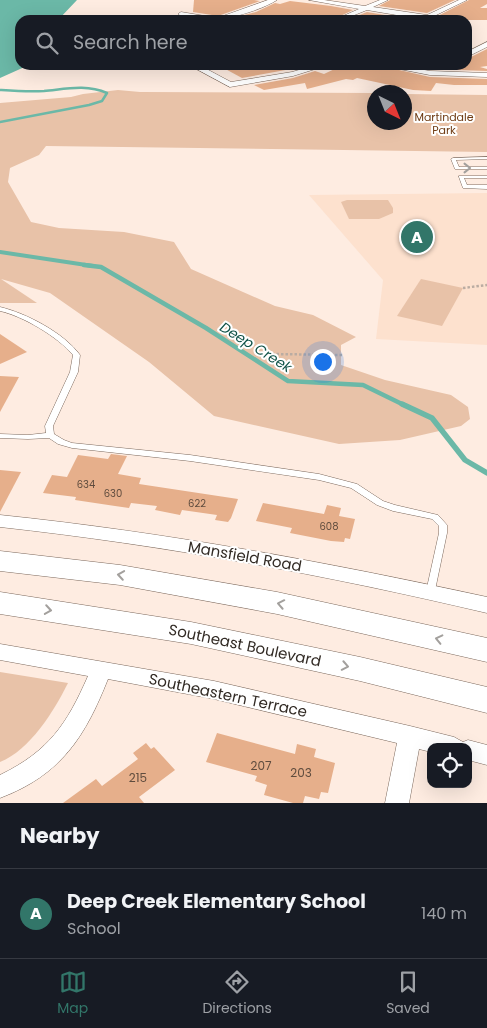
<!DOCTYPE html>
<style>
body{margin:0;font-family:Poppins,sans-serif;background:#242831;color:#f1f3f6}
.controls{position:absolute;right:15px;bottom:15px;display:grid;overflow:hidden;border-radius:10px;box-shadow:0 5px 20px #0002}
.controls button{width:45px;height:45px;display:grid;place-items:center;padding:0;border:0;border-bottom:1px solid #363941;background:#171b24;color:#f1f3f6;font:25px sans-serif}
.compass{position:absolute;left:367px;top:85px;width:45px;height:45px;border-radius:50%;background:#171b24;box-shadow:0 5px 20px #0002;rotate:137deg}
.you{position:absolute;left:322px;top:361px;width:18px;height:18px;margin:-12px;border:4px solid #fff;border-radius:50%;background:#1a73e8;box-shadow:0 0 0 8px #1a73e833}
.badge{display:grid;place-items:center;width:32px;height:32px;border-radius:50%;background:#327669;color:#fff;font-size:16px;font-weight:700}
.pin{position:absolute;translate:-50% -50%;border:2px solid #fff;box-shadow:0 1px 5px #0006}
.list{margin:0;padding:0;list-style:none}
h2{display:flex;justify-content:space-between;align-items:center;height:65px;margin:0;padding:0 20px;font-size:21px}
h2 small{font-size:16px;font-weight:400;color:#9ea1a6}
.list li{display:grid;grid-template-columns:32px 1fr auto;gap:15px;align-items:center;box-sizing:border-box;height:90px;padding:0 20px;border-top:1px solid #363941}
.list b{display:block;font-size:19px;white-space:nowrap}
.list p{margin:0;font-size:16px;white-space:nowrap;color:#9ea1a6}
.list em{font-size:16px;font-style:normal;color:#9ea1a6}
.icon{flex:none;width:28px;height:28px;fill:none;stroke:currentColor;stroke-width:2;stroke-linecap:round;stroke-linejoin:round}
.map{position:relative;flex:none;width:487px;height:803px;overflow:hidden}
.search{position:absolute;background:#171b24;box-shadow:0 5px 20px #0002;left:15px;right:15px;top:15px;height:55px;display:flex;align-items:center;gap:12px;box-sizing:border-box;padding:0 18px;border-radius:15px;color:#9ea1a6;font-size:19px}
.sheet{height:155px;background:#171b24}
nav{display:flex;justify-content:space-around;align-items:center;box-sizing:border-box;height:70px;border-top:1px solid #363941;background:#171b24;font-size:14px;color:#9ea1a6}
nav a{display:grid;justify-items:center;gap:2px}
nav .on{color:#327669}
.map>svg:first-child{display:block}
.built{fill:#fde1ce}
.green{fill:#e8c2a8}
.water{fill:#6bb8a7}
.lines{fill:none;stroke-linecap:round;stroke-linejoin:round}
.stream-far3{stroke:#6bb8a7;stroke-width:2.5}
.stream-far2{stroke:#6bb8a7;stroke-width:4}
.stream-far1{stroke:#6bb8a7;stroke-width:4.5}
.stream{stroke:#6bb8a7;stroke-width:5.5}
.building{fill:#e6af8b}
.service-casing{stroke:#7c695d;stroke-width:1}
.minor-casing{stroke:#7c695d;stroke-width:1}
.secondary-casing{stroke:#7c695d;stroke-width:1}
.path{stroke:#baaca2;stroke-width:2.5;stroke-dasharray:2.5 2;stroke-linecap:butt}
.service{fill:#fff;fill-rule:evenodd}
.minor{fill:#fff;fill-rule:evenodd}
.secondary{fill:#fff;fill-rule:evenodd}
.oneway{stroke:#a3a09d}
.labels{text-anchor:middle;dominant-baseline:central;stroke-width:4;stroke-linejoin:round;paint-order:stroke}
.number-label{font-size:10px;fill:#5f4c3e}
.far-park-label{font-size:11px;fill:#6f3c14;stroke:#fff}
.near-number-label{font-size:12px;fill:#5f4c3e}
.water-label{font-size:14px;font-style:italic;fill:#0e5146;stroke:#fff}
.near-street-label{font-size:15px;fill:#322b25;stroke:#fff}
</style>
<div class="map">
<svg width="487" height="803" viewBox="0 0 487 803">
<rect width="100%" height="100%" fill="#feece1"/>
<polygon class="built" points="487,193 487,345 376,339 383,280 309,195"/>
<g class="green">
<polygon points="118,90 140,92 374,93 374,122 404,122 405,94 487,95 487,152 46,146 39,155 10,168 8,182 31,222 59,228 124,232 174,242 191,269 275,306 313,315 356,337 341,345 341,365 385,380 451,395 468,407 470,419 461,426 400,440 339,444 214,416 149,362 50,293 1,279 37,303 0,303 0,103 71,97 83,94"/>
<polygon points="347,200 388,200 393,208 393,213 379,219 349,219 341,202"/>
<polygon points="421,279 463,288 442,326 397,316"/>
<path d="M0,672L68,683C54,711 30,750 0,762Z"/>
</g>
<polygon class="water" points="0,0 77,0 58,20 20,20 20,65 29,65 0,78"/>
<g class="lines">
<path class="stream-far3" d="M0,90C15,91 29,92 44,91C66,89 86,84 107,93L102,101L89,105L0,122"/>
<polyline class="stream-far2" points="0,252 93,266"/>
<polyline class="stream-far1" points="84,265 101,267 206,328 288,381 363,385 404,405"/>
<polyline class="stream" points="402,404 432,418 465,460 487,473"/>
</g>
<g class="building">
<polygon points="194,0 254,0 260,1 218,16 193,12"/>
<polygon points="390,0 455,0 427,13 379,6"/>
<polygon points="469,0 487,0 487,4 480,8 487,8 487,20 430,20"/>
<polygon points="290,1 331,6 353,10 332,20 301,20 264,15 252,20 233,18 256,12 275,3 280,4"/>
<polygon points="367,12 415,20 347,20"/>
<polygon points="487,49 487,66 480,67 487,69 487,71 430,69 407,65 467,65 467,59"/>
<polygon points="218,65 296,65 302,67 242,78"/>
<polygon points="343,65 377,65 430,77 487,79 487,85 454,85 436,83 431,91 413,90 357,78 353,80 346,79 307,89 305,83 264,90 254,85 293,78 315,71 324,74"/>
<polygon points="0,334 27,352 0,364"/>
<polygon points="0,376 19,377 0,412"/>
<polygon points="111,454 127,456 118,474 141,478 139,484 238,499 231,518 228,522 215,520 217,515 182,510 180,515 155,510 157,506 131,503 129,508 115,506 75,500 76,497 43,493 52,475 67,477 78,455 108,459"/>
<polygon points="0,470 21,472 0,512"/>
<polygon points="263,503 324,514 327,505 341,508 339,516 355,519 350,539 345,538 344,542 331,541 290,533 292,528 256,521"/>
<polygon points="217,733 295,754 297,744 316,749 314,757 335,763 328,793 321,792 319,799 305,796 303,803 293,803 264,795 267,785 255,781 257,776 206,762"/>
<polygon points="146,743 151,749 154,747 175,770 139,797 144,803 63,803 96,779 102,786 138,759 133,753"/>
</g>
<g class="lines">
<g class="service-casing">
<g id="service">
<polygon points="487,157 487,159 456,160 459,167 487,167 487,169 455,169 451,159 453,158"/>
<polygon points="459,176 487,176 487,178 464,178 467,185 487,185 487,189 463,188 459,177"/>
<path d="M0,307C26,313 64,333 80,355L78,372L53,426L54,434L64,440L72,443L190,455L319,474L357,484L383,501L395,505L438,515L447,525V533L434,595L431,596L428,595L426,592L439,533V526L432,519L393,511L377,505L351,488L319,480L190,461L72,448L58,444L49,438L28,439L0,438V434L28,435L46,433L45,426L70,372L73,355C58,337 23,316 0,311Z"/>
</g>
</g>
<g class="minor-casing">
<g id="minor">
<path d="M268,0H277C255,14 201,28 178,14L181,12L217,18Z"/>
<polygon points="309,0 324,0 365,6 380,0 388,0 373,7 427,15 459,0 467,0 426,20 367,10 342,20 334,20 359,9"/>
<polygon points="487,42 487,47 467,57 467,52"/>
<polygon points="189,65 199,65 231,82 292,72 316,65 328,65 293,76 230,87"/>
<polygon points="379,65 396,65 430,71 487,73 487,77 430,75"/>
<path d="M0,515C164,532 326,562 487,597V613C326,575 164,545 0,527Z"/>
<path d="M0,644L214,681L410,726L454,737L463,742L468,740L487,745V765L468,760V747H431V752L419,749L409,803H385L397,743L214,699L108,679C85,737 61,775 0,798V775C49,751 67,724 88,676L0,660Z"/>
</g>
</g>
<g class="secondary-casing">
<g id="secondary">
<polygon points="0,551 120,565 277,592 487,638 487,662 277,614 120,585 0,571"/>
<polygon points="0,592 191,622 360,657 487,687 487,713 360,681 191,644 0,614"/>
</g>
</g>
<g class="path">
<polyline points="463,288 487,285"/>
<polyline points="272,354 343,355"/>
</g>
<use href="#service" class="service"/>
<use href="#minor" class="minor"/>
<use href="#secondary" class="secondary"/>
</g>
<defs><path id="oneway-chevron" d="M-2-3.5L2.5 0L-2 3.5" fill="none" stroke-width="1.6" stroke-linecap="round" stroke-linejoin="round" transform="scale(1.25)"/></defs>
<g class="oneway">
<use href="#oneway-chevron" transform="translate(467 168)"/>
<use href="#oneway-chevron" transform="translate(121 575) rotate(-171)"/>
<use href="#oneway-chevron" transform="translate(281 604) rotate(-169)"/>
<use href="#oneway-chevron" transform="translate(48 610) rotate(9)"/>
<use href="#oneway-chevron" transform="translate(439 639) rotate(-167)"/>
<use href="#oneway-chevron" transform="translate(345 666) rotate(11)"/>
</g>
<g class="labels">
<g class="number-label">
<text x="86" y="484">634</text>
<text x="113" y="493">630</text>
<text x="197" y="503">622</text>
<text x="329" y="526">608</text>
</g>
<g class="far-park-label">
<text x="444" y="117">Martindale<tspan x="444" dy="13">Park</tspan></text>
</g>
<g class="near-number-label">
<text x="261" y="765">207</text>
<text x="301" y="772">203</text>
<text x="138" y="777">215</text>
</g>
<g class="water-label">
<text transform="translate(256 347) rotate(32)">Deep Creek</text>
</g>
<g class="near-street-label">
<text transform="translate(245 556) rotate(10)">Mansfield Road</text>
<text transform="translate(245 645) rotate(12)">Southeast Boulevard</text>
<text transform="translate(228 695) rotate(12)">Southeastern Terrace</text>
</g>
</g>
</svg>
<div class="controls">
<button><svg class="icon" aria-label="locate" viewBox="0 0 24 24"><circle cx="12" cy="12" r="6"/><path d="M12 2v4M12 18v4M2 12h4M18 12h4"/></svg></button>
</div>
<svg class="compass" viewBox="-18 -18 36 36"><path d="M0-13l5 13h-10z" fill="#e53935"/><path d="M0 13l5-13h-10z" fill="#9ea1a6"/></svg>
<div class="you"></div>
<div class="pin badge" style="left:417px;top:237px">A</div>
<div class="search"><svg class="icon" aria-label="search" viewBox="0 0 24 24"><circle cx="10" cy="10" r="6"/><path d="M15 15l6 6"/></svg>Search here</div>
</div>
<section class="sheet">
<h2>Nearby<small></small></h2>
<ul class="list">
<li><span class="badge">A</span><div><b>Deep Creek Elementary School</b><p>School</p></div><em>140 m</em></li>
</ul>
</section>
<nav>
<a class="on"><svg class="icon" aria-label="map" viewBox="0 0 24 24"><path d="M3 6l6-2 6 2 6-2v14l-6 2-6-2-6 2zM9 4v14M15 6v14"/></svg>Map</a>
<a><svg class="icon" aria-label="directions" viewBox="0 0 24 24"><path d="M12 3l9 9-9 9-9-9zM9 14v-3h6M13 9l2 2-2 2"/></svg>Directions</a>
<a><svg class="icon" aria-label="saved" viewBox="0 0 24 24"><path d="M7 4h10v16l-5-4-5 4z"/></svg>Saved</a>
</nav>
